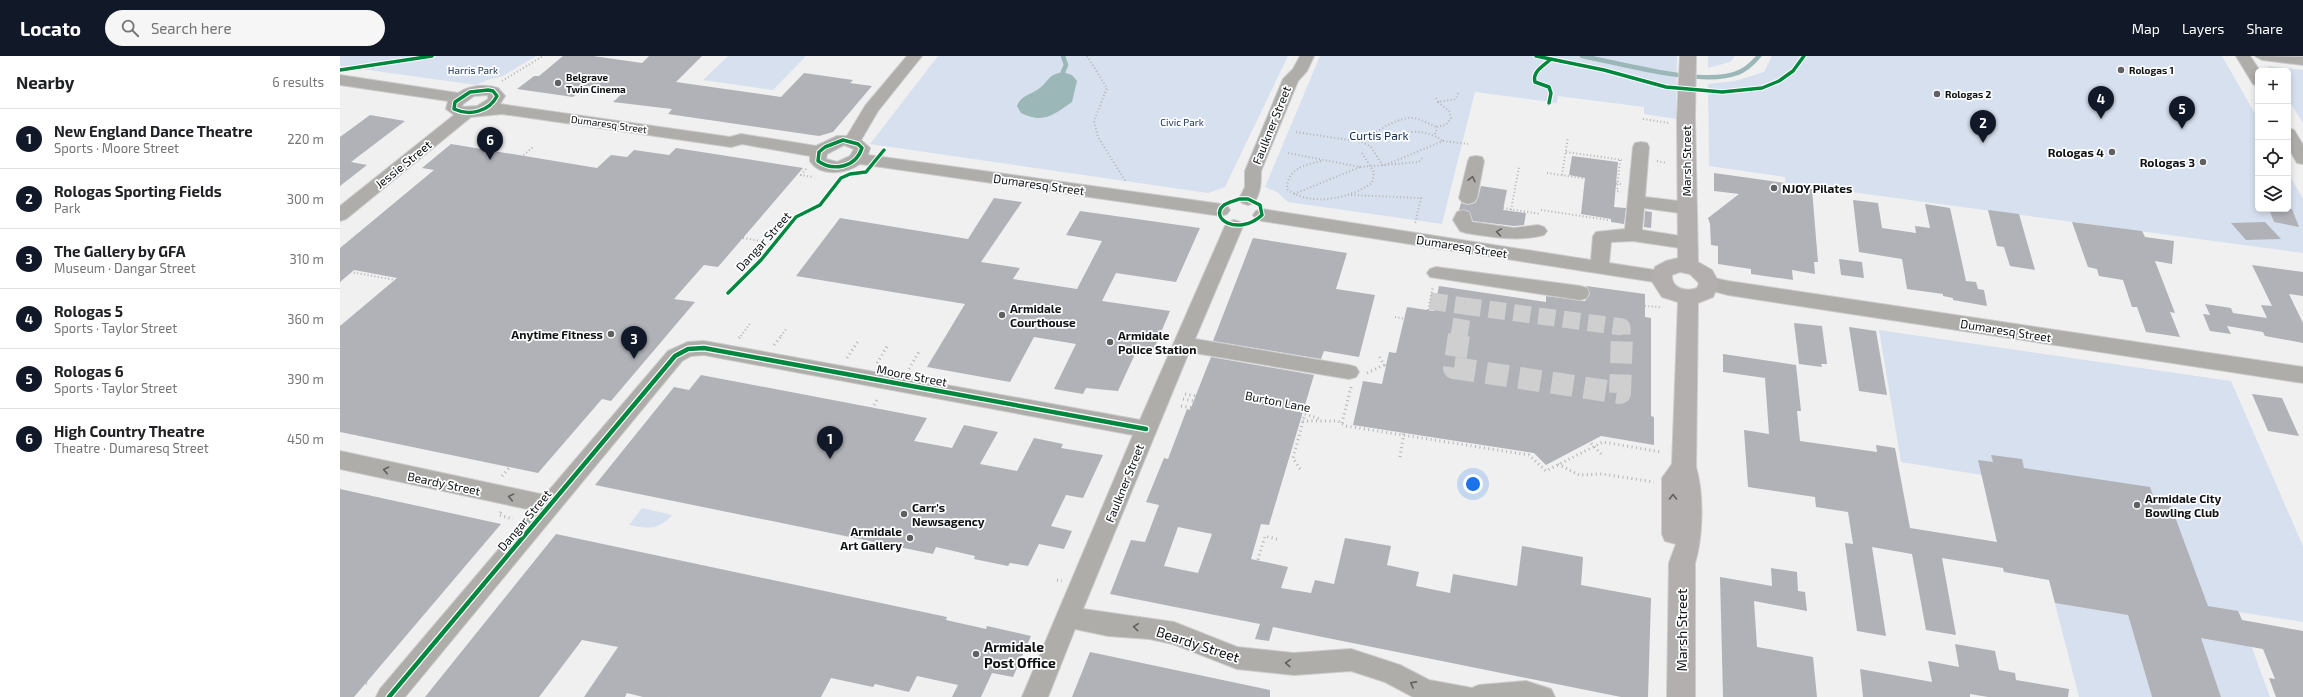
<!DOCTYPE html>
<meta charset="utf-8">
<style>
body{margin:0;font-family:"Exo 2",sans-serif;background:#f6f6f6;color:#202124}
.controls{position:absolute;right:12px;top:12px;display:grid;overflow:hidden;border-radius:6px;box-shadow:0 2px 6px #0003}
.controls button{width:36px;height:36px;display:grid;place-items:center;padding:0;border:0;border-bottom:1px solid #e0e0e0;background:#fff;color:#202124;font:20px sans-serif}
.you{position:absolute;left:1133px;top:428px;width:14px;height:14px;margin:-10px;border:3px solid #fff;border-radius:50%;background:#1a73e8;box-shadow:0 0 0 6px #1a73e833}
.badge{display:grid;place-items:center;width:26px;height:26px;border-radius:50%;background:#111827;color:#fff;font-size:13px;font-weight:700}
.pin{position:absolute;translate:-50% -33px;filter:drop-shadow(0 1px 2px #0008)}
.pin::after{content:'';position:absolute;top:21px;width:14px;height:12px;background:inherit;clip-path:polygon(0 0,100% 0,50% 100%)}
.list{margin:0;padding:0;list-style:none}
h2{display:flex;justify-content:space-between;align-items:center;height:52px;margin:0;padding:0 16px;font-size:17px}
h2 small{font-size:13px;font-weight:400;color:#757577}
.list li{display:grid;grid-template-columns:26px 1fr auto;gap:12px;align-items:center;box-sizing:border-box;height:60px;padding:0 16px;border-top:1px solid #e0e0e0}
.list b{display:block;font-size:15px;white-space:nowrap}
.list p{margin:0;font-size:13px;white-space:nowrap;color:#757577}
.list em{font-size:13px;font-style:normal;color:#757577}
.icon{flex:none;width:22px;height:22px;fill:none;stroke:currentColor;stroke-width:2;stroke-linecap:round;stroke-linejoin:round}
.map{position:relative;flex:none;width:1963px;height:641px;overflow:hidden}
header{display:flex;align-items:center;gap:24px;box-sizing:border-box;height:56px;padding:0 20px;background:#111827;color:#fff}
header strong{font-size:19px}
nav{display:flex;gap:22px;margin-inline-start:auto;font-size:14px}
.search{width:280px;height:36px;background:#f6f6f6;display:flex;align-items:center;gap:10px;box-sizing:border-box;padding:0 14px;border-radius:22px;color:#757577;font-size:15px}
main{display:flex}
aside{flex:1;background:#fff}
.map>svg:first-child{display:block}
.green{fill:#d7e0ef}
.water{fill:#9bb7b8}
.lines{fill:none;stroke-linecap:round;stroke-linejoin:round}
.stream{stroke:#9bb7b8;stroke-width:4.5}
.building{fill:#b0b2b8;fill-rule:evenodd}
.minor-tunnel-far1{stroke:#cfcfd0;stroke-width:17;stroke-dasharray:17 8;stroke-linecap:butt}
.minor-tunnel{stroke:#cfcfd0;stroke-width:22;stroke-dasharray:22 11;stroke-linecap:butt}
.minor-casing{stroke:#cccccd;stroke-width:2}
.major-casing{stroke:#cccccd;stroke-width:2}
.path-far1{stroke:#b5b4b4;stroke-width:2;stroke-dasharray:1 2.5;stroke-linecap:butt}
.path{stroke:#b5b4b4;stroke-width:3;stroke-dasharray:1 3.5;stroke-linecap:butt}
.minor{fill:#afadaa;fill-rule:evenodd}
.major{fill:#b3afae;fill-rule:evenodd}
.cycleway-far1-casing{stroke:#fdfeff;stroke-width:5.5}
.cycleway-casing{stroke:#fdfeff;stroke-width:7}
.cycleway-far1{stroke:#00873e;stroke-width:3.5}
.cycleway{stroke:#00873e;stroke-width:4.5}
.oneway{stroke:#60605e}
.oneway2{stroke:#626060}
.poi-dot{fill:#606061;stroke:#fdfeff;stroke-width:1.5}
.labels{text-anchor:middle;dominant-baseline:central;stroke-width:3.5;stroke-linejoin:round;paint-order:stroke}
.far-park-label{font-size:10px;fill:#162b50;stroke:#fdfeff}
.far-poi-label{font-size:10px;font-weight:bold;fill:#121213;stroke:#fdfeff;text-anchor:start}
.far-street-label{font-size:10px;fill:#121213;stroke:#fdfeff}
.street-label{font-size:12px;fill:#121213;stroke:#fdfeff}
.park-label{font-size:12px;fill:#162b50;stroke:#fdfeff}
.poi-label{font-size:12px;font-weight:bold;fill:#121213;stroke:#fdfeff;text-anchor:start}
.near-street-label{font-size:14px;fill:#121213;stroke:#fdfeff}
.near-poi-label{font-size:14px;font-weight:bold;fill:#121213;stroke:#fdfeff;text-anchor:start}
</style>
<header>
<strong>Locato</strong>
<div class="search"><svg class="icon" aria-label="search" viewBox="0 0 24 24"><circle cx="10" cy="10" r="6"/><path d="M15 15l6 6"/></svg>Search here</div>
<nav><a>Map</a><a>Layers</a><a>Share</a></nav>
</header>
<main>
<aside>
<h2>Nearby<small>6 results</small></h2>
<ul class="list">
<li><span class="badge">1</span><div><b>New England Dance Theatre</b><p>Sports · Moore Street</p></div><em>220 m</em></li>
<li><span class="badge">2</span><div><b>Rologas Sporting Fields</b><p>Park</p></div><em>300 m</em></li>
<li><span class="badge">3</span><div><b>The Gallery by GFA</b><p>Museum · Dangar Street</p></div><em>310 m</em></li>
<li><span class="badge">4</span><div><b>Rologas 5</b><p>Sports · Taylor Street</p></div><em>360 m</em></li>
<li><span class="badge">5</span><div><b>Rologas 6</b><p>Sports · Taylor Street</p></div><em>390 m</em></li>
<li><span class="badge">6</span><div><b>High Country Theatre</b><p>Theatre · Dumaresq Street</p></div><em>450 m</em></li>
</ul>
</aside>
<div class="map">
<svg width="1963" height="641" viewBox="0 0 1963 641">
<rect width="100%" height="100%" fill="#f0f0f1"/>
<g class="green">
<polygon points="0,0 196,0 163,20 147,24 136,29 0,10"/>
<polygon points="388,0 466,0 433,34 363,24"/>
<polygon points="598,0 948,0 885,131 868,137 530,88"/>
<polygon points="980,0 1337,0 1336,63 1304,58 1304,51 1218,40 1217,47 1135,36 1102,168 948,146 937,136 925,131"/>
<polygon points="1368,0 1395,0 1390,6 1368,12"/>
<polygon points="1432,0 1882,0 1918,63 1918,153 1948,153 1948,116 1963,143 1963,197 1445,127 1445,121 1369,110 1368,28 1395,25 1424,16"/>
<polygon points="1927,10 1963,14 1963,67 1948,43 1948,15 1931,15"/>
<polygon points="1539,274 1891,325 1963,490 1963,566 1899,556 1930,641 1881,641 1849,548 1787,556 1812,641 1739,641 1709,524 1664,516 1642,419 1561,406"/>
<path d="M302,452L332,459C320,474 306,473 289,469Z"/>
</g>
<path class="water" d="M723,16L732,19L737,25L732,46C713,59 704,68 681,57L677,50C681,39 691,39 700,32C710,24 707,19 723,16Z"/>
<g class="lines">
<g class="stream">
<polyline points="723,0 726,9 723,16"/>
<path d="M1242,0C1280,7 1363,31 1397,17C1406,14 1413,7 1419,0"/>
</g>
</g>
<g class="building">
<polygon points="223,0 253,0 302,7 309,0 362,0 336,26 441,41 464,17 513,24 510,27 532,30 493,76 479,80 328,58 332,53 273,46 285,35 247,30 233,41 177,33 194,20 199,20"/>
<polygon points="30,59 65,65 11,106 27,109 0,130 0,81"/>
<polygon points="111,88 257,112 271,99 287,101 294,94 329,99 336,92 463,112 378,211 364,209 334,243 355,246 271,345 262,343 198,417 0,376 0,270 57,222 14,214 0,226 0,192 94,114 82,112"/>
<polygon points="1232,100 1278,106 1274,151 1286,152 1284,168 1271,166 1271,163 1241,158 1245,122 1229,119"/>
<polygon points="1374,117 1445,127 1445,130 1472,133 1478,206 1474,206 1475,218 1452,214 1453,224 1411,218 1411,213 1378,208 1378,190 1371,189 1370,168 1368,162 1399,138 1374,135"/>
<polygon points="1141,130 1167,134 1163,154 1186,157 1184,169 1174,170 1133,165 1129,155 1119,154 1121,147 1128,149 1135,147 1138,142"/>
<polygon points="654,142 682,146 641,206 680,212 673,223 737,233 762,185 726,179 740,155 860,172 836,226 776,217 762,245 830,255 811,300 795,298 778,335 746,332 743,338 714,333 736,288 694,281 670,326 587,311 625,248 456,220 500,162 628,183"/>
<polygon points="1513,144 1538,147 1542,172 1576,177 1575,170 1590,172 1585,148 1610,152 1626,225 1636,226 1638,233 1644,234 1647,250 1613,244 1613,242 1603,240 1603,238 1567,233 1562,203 1519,196"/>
<polygon points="1929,153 1952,153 1959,171 1934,166"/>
<polygon points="1648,154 1679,158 1695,214 1670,210 1664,191 1657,190"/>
<polygon points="1305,155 1312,156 1311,172 1304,171"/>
<polygon points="1732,166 1802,175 1805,181 1834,185 1832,208 1815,205 1835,257 1830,256 1840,281 1806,276 1797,251 1792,251 1783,224 1759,220 1757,213 1748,211"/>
<polygon points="1925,166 1941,183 1906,184 1891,167"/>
<polygon points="913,182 1007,197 996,233 1035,239 1019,301 984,295 981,303 873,285"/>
<polygon points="1499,203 1522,206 1524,222 1501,219"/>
<polygon points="1912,209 1963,216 1963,240 1949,238 1963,267 1963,287 1925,280 1923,276 1887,270 1891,278 1870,275 1863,258 1870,259 1865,248 1891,252 1893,257 1927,262 1921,249 1932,250"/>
<polygon points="1099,230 1206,246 1206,240 1245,245 1250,238 1246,230 1305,238 1305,261 1311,262 1311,360 1314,361 1314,389 1261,380 1206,409 1194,397 1013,369 1023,325 1042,328 1049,296 1056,297 1067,251 1094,255"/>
<polygon points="1454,267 1482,270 1487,308 1481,308 1482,311 1459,308"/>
<polygon points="1509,271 1536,275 1547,339 1519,335"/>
<polygon points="1383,298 1456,309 1461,355 1457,355 1460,385 1537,396 1536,389 1555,392 1570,472 1657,486 1638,404 1653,406 1651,399 1682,403 1684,412 1810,431 1816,448 1831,450 1868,550 1898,555 1902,564 1963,575 1963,641 1936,641 1929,622 1935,623 1923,593 1861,582 1881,641 1812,641 1788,559 1715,547 1709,524 1664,516 1663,512 1602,502 1616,579 1586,574 1572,498 1532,491 1546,580 1517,575 1505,487 1513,488 1508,456 1476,451 1475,441 1408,431 1404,374 1429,378 1425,322 1383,316"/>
<path d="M871,301L974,319L929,469L921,468L911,503L948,511L941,532L971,537L975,524L994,528L1005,482L1051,490L1047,509L1079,516L1076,530L1110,537L1113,518L1177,530L1182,490L1243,501L1241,529L1311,542L1308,641H1281L933,571L929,585L915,583L920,568L770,538L791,484L805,486L819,449L806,446L824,402L828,403L847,353L850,354ZM838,471L872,478L858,517L824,510Z"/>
<polygon points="361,319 587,362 574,385 612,392 624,369 658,376 640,408 677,415 694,382 723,388 721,392 763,399 743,442 726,439 711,470 732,475 724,493 699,488 688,510 670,507 668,510 634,503 635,500 596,491 593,498 255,429 334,331 349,334"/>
<polygon points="1912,338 1942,342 1959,380 1928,375"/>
<polygon points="0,433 161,468 14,641 0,641"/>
<polygon points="216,478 607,561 606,564 646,573 647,570 691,580 673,621 652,617 641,641 612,641 618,629 577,620 569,636 535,628 533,631 491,622 481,641 303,641 287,637 285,641 244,641 278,591 242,584 199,641 85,641"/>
<polygon points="1431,512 1457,516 1458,535 1465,536 1467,555 1414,545 1417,591 1473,601 1477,641 1383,641 1380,521 1432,530"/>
<polygon points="1615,588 1655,595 1659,614 1675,617 1676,624 1729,633 1728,641 1648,641 1630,638 1630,641 1523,641 1520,613 1592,626 1588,605 1619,611"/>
<polygon points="750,596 930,634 930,641 732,641"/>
</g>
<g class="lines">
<g class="minor-tunnel-far1">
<polyline points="1090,245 1124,250"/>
<polyline points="1124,250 1282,271 1282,280"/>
<polyline points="1119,280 1124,250"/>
</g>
<polyline class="minor-tunnel" points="1119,279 1114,312 1280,337 1282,279"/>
<g class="minor-casing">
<g id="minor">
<path d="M567,0H582L538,55L521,84L530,92L528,99L881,148L887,150L890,154L887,158L881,160L520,108C506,118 480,121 470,105V100L402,88L391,91L162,58L131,61L6,163L0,165V150L114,59L106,53L108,45L0,29V19L118,37C130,29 145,28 158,32L165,40L160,48L390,81L401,78L476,90L497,80H507L525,50ZM148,39V43L137,50L122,51L123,48L134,40ZM504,89L514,93L510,100L497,106L486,103L487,98Z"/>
<path d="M960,0H974L967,15L958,25L921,115C921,127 921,136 914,147L908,149L902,147L899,143L905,131V115L943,23L953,13Z"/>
<polygon points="1896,0 1910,0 1920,15 1918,30 1913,28"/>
<polygon points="1915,0 1963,1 1963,9 1922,4"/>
<polygon points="1948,72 1954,74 1963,89 1963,108 1957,107 1948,91"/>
<polygon points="1301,86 1307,87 1309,91 1305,141 1347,146 1353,148 1356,152 1353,156 1347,158 1304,152 1302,174 1347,181 1353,183 1356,187 1353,191 1347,193 1293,185 1271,186 1269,207 1328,216 1330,221 1328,226 1321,227 922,165 916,163 913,159 916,155 922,153 1251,204 1253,180 1256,176 1285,173 1293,91 1295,87"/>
<polygon points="1136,100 1142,101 1144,105 1137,142 1134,146 1128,148 1122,146 1119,142 1128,105 1130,101"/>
<path d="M1123,154L1129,156L1132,166L1174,172L1198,169L1204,171L1207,175L1204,179C1178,186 1153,181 1126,177L1120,175L1113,164L1117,156Z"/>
<polygon points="894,164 900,166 903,170 855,283 1009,309 1016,311 1019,316 1016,321 1009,323 849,296 743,553 834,566 897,591 954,597 1011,593 1060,609 1089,624 1132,632 1139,629 1186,625 1211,633 1215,641 1073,641 1045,626 1011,615 954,619 897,613 833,588 809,583 768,580 735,573 708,641 682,641 793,379 364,299 351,300 342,305 65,641 36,641 40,633 192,454 0,413 0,395 205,439 328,295 348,286 364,285 800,364 885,170 888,166"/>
<polygon points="1096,211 1240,230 1247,232 1249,237 1247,242 1240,244 1090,221 1087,217 1090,213"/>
<polygon points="1369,221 1388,225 1963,311 1963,327 1388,239 1362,232 1360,227 1362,222"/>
</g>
</g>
<g class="major-casing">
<path id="major" d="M1340,0H1356L1355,61L1358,206L1372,214L1379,227L1373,241L1358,247L1356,411C1364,438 1363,481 1355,507V641H1327L1329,507L1336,488L1325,485L1322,478V422L1332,408L1338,246L1322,241L1311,224L1315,211L1326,205L1338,202L1337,61ZM1340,216L1350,218L1359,227L1357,232C1347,236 1331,233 1332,219Z"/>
</g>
<g class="path-far1">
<polyline points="747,0 767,32 754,65 758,81 786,126"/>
<polyline points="162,25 203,0"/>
<polyline points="1096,42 1098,46"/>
<polyline points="1208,50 1209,47"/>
<polyline points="1303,63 1329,67"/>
<polyline points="956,76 1022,86 1031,91 1043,110 1103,85 1128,88"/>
<polyline points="1095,78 1097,71 1106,69 1111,62 1109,55 1098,46 1116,43 1118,37"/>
<path d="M1041,84C1063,75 1083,71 1103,85"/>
<path d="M1022,86C1035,76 1057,61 1073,62C1082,63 1089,68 1097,71"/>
<polyline points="1226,96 1282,104"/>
<polyline points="948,97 1020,111 1079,106 1083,101"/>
<polyline points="1280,104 1277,135 1281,136"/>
<path d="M981,105C964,109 947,113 947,133C970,151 1009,143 1032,127L1034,116L1022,97"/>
<polyline points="1317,105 1327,107"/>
<polyline points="466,113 461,119 473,121"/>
<polyline points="165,115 357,147"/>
<polyline points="165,115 193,91"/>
<polyline points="1207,117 1281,128"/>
<polyline points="1222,119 1228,81"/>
<polyline points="954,138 1020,111"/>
<polyline points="1011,139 1081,142 1075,168"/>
<polyline points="1163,152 1201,158"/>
<polyline points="1171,154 1179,111"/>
<polyline points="1201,154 1268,164"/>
<polyline points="376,157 416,113"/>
<polyline points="339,167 324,164 384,100"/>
<polyline points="403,182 427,186"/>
<polyline points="0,214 55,224"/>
<polyline points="47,246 68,226"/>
<polyline points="1088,254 1093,230"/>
<polyline points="1294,259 1305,250 1320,251"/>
<polyline points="1055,261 1066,263 1067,260"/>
<polyline points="401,280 411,266"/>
<polyline points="441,280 447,272"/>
</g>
<g class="path">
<polyline points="399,282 402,279"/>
<polyline points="434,289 442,279"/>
<polyline points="507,302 519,284"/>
<polyline points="537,307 548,289"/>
<polyline points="569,313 580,294"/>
<polyline points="1027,317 1044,309 1039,300"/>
<polyline points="114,325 158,281 172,284"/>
<polyline points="845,338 965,358 980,363"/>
<polyline points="843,343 963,365 998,365 1006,370 1189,399 1206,415 1263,386 1321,396"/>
<polyline points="841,350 921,364"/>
<polyline points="532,353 537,344"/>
<polyline points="869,355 874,343"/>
<polyline points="1002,367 1011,331"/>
<polyline points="1245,381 1262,399"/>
<polyline points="1060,401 1064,376"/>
<polyline points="1218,408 1239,419 1262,418 1314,426"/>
<polyline points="960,413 953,402 965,358"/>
<polyline points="162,420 170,411"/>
<polyline points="161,456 159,459 173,463"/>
<polyline points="717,524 722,525"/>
<polyline points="900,564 925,480 940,484"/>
<polyline points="26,627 30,628"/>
<polyline points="329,641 409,519"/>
</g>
<use href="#minor" class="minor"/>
<use href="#major" class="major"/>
<g class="cycleway-far1-casing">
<g id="cycleway-far1">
<polyline points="1196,0 1264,14 1326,31 1382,36 1422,32 1439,25 1453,15 1464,0"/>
<polyline points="0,14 92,0"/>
<path d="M148,34L153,35L157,40C149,56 129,60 114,53L115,46L130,36Z"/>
<path d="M1209,47L1211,37L1209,31L1195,26C1192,16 1203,10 1210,4"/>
<path d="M503,84L518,88L522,92C516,111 494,116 478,105L479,96L485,91Z"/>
<path d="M899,143H908L920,149L922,159C898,181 868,162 884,149C888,146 895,145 899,143Z"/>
<polyline points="388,237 421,204 456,161 480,149 501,122 510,118 526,116 544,94"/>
</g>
</g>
<g class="cycleway-casing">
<polyline id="cycleway" points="49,641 335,300 348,293 364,292 806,373"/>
</g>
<use href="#cycleway-far1" class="cycleway-far1"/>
<use href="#cycleway" class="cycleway"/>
</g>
<defs><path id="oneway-chevron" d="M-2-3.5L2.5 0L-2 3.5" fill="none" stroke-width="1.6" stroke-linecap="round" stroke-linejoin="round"/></defs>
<g class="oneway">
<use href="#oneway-chevron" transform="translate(1132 123) rotate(-77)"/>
<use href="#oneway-chevron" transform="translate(1159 176) rotate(-171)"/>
<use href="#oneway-chevron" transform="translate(46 414) rotate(-168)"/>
<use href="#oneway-chevron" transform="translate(171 441) rotate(-168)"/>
<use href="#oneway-chevron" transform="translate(796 571) rotate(-175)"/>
<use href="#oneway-chevron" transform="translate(948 607) rotate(-176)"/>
<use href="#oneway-chevron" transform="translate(1073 628) rotate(-152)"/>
</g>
<use class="oneway2" href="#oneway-chevron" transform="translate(1333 441) rotate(-90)"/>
<g class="poi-dot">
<circle cx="1781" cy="14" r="4"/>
<circle cx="218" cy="27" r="4"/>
<circle cx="1597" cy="38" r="4"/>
<circle cx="1772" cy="96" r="4"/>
<circle cx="1863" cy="106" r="4"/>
<circle cx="1434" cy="132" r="4"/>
<circle cx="662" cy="259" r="4"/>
<circle cx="271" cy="278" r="4"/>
<circle cx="770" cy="286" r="4"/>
<circle cx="1797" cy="449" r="4"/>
<circle cx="564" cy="458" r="4"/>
<circle cx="570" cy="482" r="4"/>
<circle cx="636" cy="598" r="4"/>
</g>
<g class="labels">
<g class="far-park-label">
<text x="133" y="14">Harris Park</text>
<text x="842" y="66">Civic Park</text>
</g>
<g class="far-poi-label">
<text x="1789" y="14">Rologas 1</text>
<text x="226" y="21">Belgrave<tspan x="226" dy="12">Twin Cinema</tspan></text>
<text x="1605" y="38">Rologas 2</text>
</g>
<g class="far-street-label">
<text transform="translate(269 68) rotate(8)">Dumaresq Street</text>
</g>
<g class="street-label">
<text transform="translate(931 69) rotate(-68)">Faulkner Street</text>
<text transform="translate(1346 105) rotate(-90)">Marsh Street</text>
<text transform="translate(63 108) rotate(-39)">Jessie Street</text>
<text transform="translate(699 128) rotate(8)">Dumaresq Street</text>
<text transform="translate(423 185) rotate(-48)">Dangar Street</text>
<text transform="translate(1122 190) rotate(9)">Dumaresq Street</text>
<text transform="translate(1666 274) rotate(9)">Dumaresq Street</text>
<text transform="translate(572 319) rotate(11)">Moore Street</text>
<text transform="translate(938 345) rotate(11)">Burton Lane</text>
<text transform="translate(104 427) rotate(12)">Beardy Street</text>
<text transform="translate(784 427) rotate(-68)">Faulkner Street</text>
<text transform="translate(184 464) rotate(-50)">Dangar Street</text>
</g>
<g class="park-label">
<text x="1039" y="79">Curtis Park</text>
</g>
<g class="poi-label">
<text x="1764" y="96" text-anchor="end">Rologas 4</text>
<text x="1855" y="106" text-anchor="end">Rologas 3</text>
<text x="1442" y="132">NJOY Pilates</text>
<text x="670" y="252">Armidale<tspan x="670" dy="14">Courthouse</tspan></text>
<text x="263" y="278" text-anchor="end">Anytime Fitness</text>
<text x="778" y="279">Armidale<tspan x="778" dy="14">Police Station</tspan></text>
<text x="1805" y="442">Armidale City<tspan x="1805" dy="14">Bowling Club</tspan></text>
<text x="572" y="451">Carr's<tspan x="572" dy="14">Newsagency</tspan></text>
<text x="562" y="475" text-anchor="end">Armidale<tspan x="562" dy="14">Art Gallery</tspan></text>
</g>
<g class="near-street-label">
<text transform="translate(1341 574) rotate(-90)">Marsh Street</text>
<text transform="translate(858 588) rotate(18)">Beardy Street</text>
</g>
<g class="near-poi-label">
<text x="644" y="590">Armidale<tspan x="644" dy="16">Post Office</tspan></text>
</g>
</g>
</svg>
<div class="controls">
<button>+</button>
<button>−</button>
<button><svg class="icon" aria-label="locate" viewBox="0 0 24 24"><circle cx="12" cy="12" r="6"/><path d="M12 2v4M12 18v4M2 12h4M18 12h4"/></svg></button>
<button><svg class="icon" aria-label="layers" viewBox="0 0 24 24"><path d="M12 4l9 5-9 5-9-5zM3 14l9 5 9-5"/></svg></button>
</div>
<div class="you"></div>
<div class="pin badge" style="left:490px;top:403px">1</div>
<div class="pin badge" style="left:1643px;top:87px">2</div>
<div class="pin badge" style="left:294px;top:303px">3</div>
<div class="pin badge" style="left:1761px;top:63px">4</div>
<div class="pin badge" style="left:1842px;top:73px">5</div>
<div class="pin badge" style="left:150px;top:104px">6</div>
</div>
</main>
